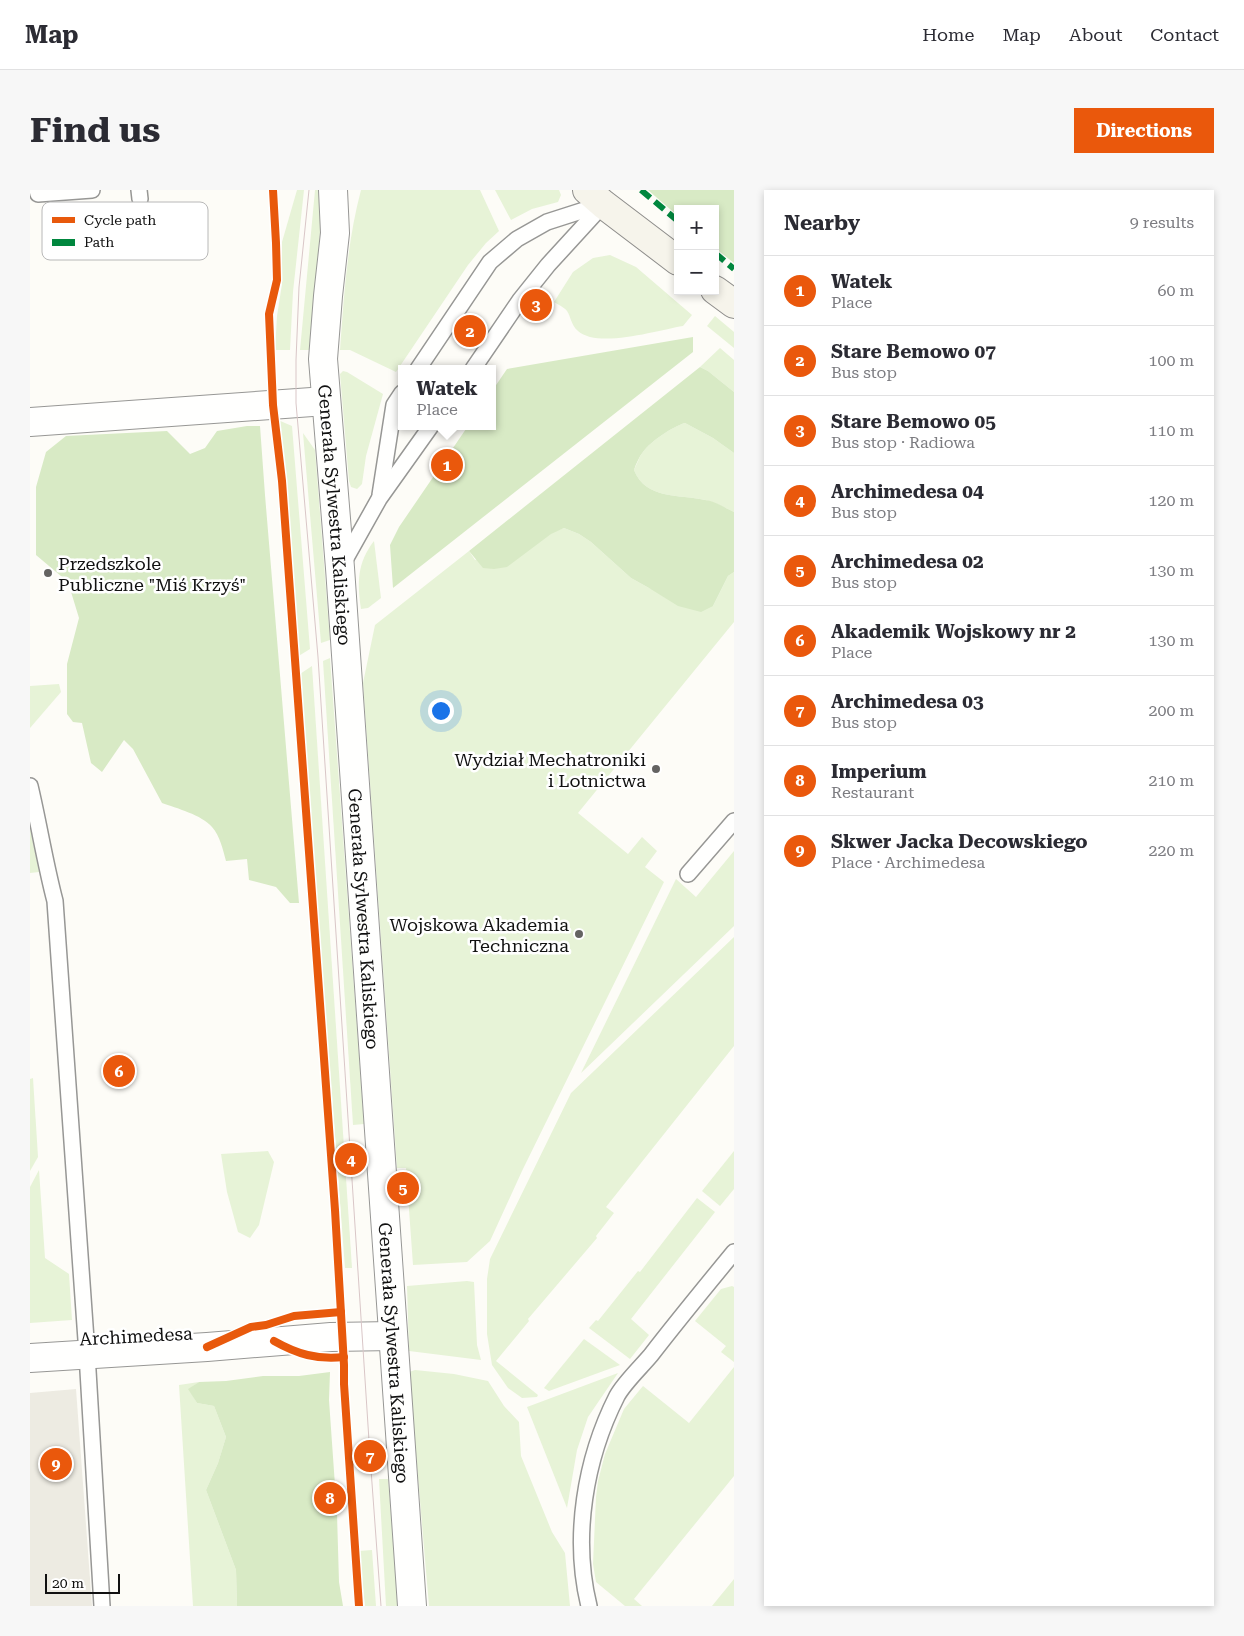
<!DOCTYPE html>
<meta charset="utf-8">
<style>
body{margin:0;font-family:"Roboto Serif",serif;background:#f7f7f7;color:#2b2b33}
.controls{position:absolute;right:15px;top:15px;display:grid;overflow:hidden;border-radius:0px;box-shadow:0 2px 8px #0003}
.controls button{width:45px;height:45px;display:grid;place-items:center;padding:0;border:0;border-bottom:1px solid #e1e1e2;background:#fff;color:#2b2b33;font:25px sans-serif}
.scale{position:absolute;left:15px;bottom:12px;width:75px;box-sizing:border-box;padding-left:5px;border:2px solid #111;border-top:0;font-size:14px;line-height:18px;white-space:nowrap;color:#111;-webkit-text-stroke:4px #fff;paint-order:stroke}
.you{position:absolute;left:410px;top:520px;width:18px;height:18px;margin:-12px;border:4px solid #fff;border-radius:50%;background:#1a73e8;box-shadow:0 0 0 8px #1a73e833}
.badge{display:grid;place-items:center;width:32px;height:32px;border-radius:50%;background:#ea580c;color:#fff;font-size:16px;font-weight:700}
.pin{position:absolute;translate:-50% -50%;border:2px solid #fff;box-shadow:0 1px 5px #0006}
.popup{position:absolute;left:368px;top:175px;width:98px;height:65px;box-sizing:border-box;display:grid;place-content:center;border-radius:0px;background:#fff;filter:drop-shadow(0 1px 4px #0005);font-size:16px;white-space:nowrap;color:#7c7c81}
.popup b{font-size:19px;color:#2b2b33}
.popup::after{content:'';position:absolute;left:50%;top:100%;margin-left:-10px;border:10px solid transparent;border-top-color:#fff}
.list{margin:0;padding:0;list-style:none}
h2{display:flex;justify-content:space-between;align-items:center;height:65px;margin:0;padding:0 20px;font-size:21px}
h2 small{font-size:16px;font-weight:400;color:#7c7c81}
.list li{display:grid;grid-template-columns:32px 1fr auto;gap:15px;align-items:center;box-sizing:border-box;height:70px;padding:0 20px;border-top:1px solid #e1e1e2}
.list b{display:block;font-size:19px;white-space:nowrap}
.list p{margin:0;font-size:16px;white-space:nowrap;color:#7c7c81}
.list em{font-size:16px;font-style:normal;color:#7c7c81}
.map{position:relative;flex:none;width:704px;height:1416px;overflow:hidden;border-radius:0px}
header{display:flex;align-items:center;gap:30px;box-sizing:border-box;height:70px;padding:0 25px;background:#fff;border-bottom:1px solid #e1e1e2}
header strong{font-size:24px}
nav{display:flex;gap:28px;margin-inline-start:auto;font-size:18px}
.intro{display:flex;align-items:center;justify-content:space-between;box-sizing:border-box;height:120px;padding:0 30px}
h1{margin:0;font-size:35px}
.button{padding:12px 22px;border-radius:0px;background:#ea580c;color:#fff;font-size:18px;font-weight:700}
main{display:flex;gap:30px;padding:0 30px}
aside{flex:1;background:#fff;border-radius:0px;box-shadow:0 2px 8px #0003}
.map>svg:first-child{display:block}
.green{fill:#e7f3d7}
.forest{fill:#d8eac5}
.plaza{fill:#edebe2}
.lines{fill:none;stroke-linecap:round;stroke-linejoin:round}
.service-casing{stroke:#979795;stroke-width:18}
.minor-casing{stroke:#979795;stroke-width:30}
.tertiary-casing{stroke:#979795;stroke-width:30}
.secondary-casing{stroke:#8e8d8b;stroke-width:30}
.service{stroke:#fffffe;stroke-width:15}
.minor{stroke:#fffffe;stroke-width:28}
.tertiary{stroke:#fffffe;stroke-width:28}
.secondary{stroke:#f6f4eb;stroke-width:28}
.tram{stroke:#d9c6c7;stroke-width:1}
.quiet{stroke:#00873e;stroke-width:6;stroke-dasharray:12 6;stroke-linecap:butt}
.cycleway-casing{stroke:#fff;stroke-width:11}
.cycleway{stroke:#e8590c;stroke-width:8}
.poi-dot{fill:#646362;stroke:#fff;stroke-width:2}
.labels{text-anchor:middle;dominant-baseline:central;stroke-width:5;stroke-linejoin:round;paint-order:stroke}
.street-label{font-size:18px;fill:#111;stroke:#fff}
.poi-label{font-size:18px;fill:#111;stroke:#fff;text-anchor:end}
.key{fill:#fff;stroke:#b8b8b8;stroke-width:1}
.key-label{font-size:14px;fill:#111}
</style>
<header>
<strong>Map</strong>
<nav><a>Home</a><a>Map</a><a>About</a><a>Contact</a></nav>
</header>
<div class="intro"><h1>Find us</h1><a class="button">Directions</a></div>
<main>
<div class="map">
<svg width="704" height="1416" viewBox="0 0 704 1416">
<rect width="100%" height="100%" fill="#fdfcf7"/>
<g class="green">
<polygon points="267,0 274,0 263,102 260,160 245,160 247,126 252,94 252,52"/>
<polygon points="285,0 294,0 279,160 270,160"/>
<path d="M331,0H450L469,41L456,53L438,75L366,182L320,160H310C314,105 317,53 331,0Z"/>
<polygon points="465,0 529,0 531,5 528,12 502,19 481,30"/>
<path d="M580,65L606,77L662,125L653,136C628,140 568,159 548,141C541,135 541,127 537,121C534,117 527,114 524,112L543,82L563,68Z"/>
<polygon points="685,126 704,142 704,158 677,136"/>
<polygon points="690,158 704,170 704,202 678,181 670,177"/>
<polygon points="313,181 317,182 353,204 336,266 332,294 327,299 321,297 319,291 310,184"/>
<polygon points="248,230 262,236 280,459 267,467 260,347"/>
<path d="M655,233L683,248L704,263V322C695,318 685,312 675,310C649,304 616,310 604,280C607,274 609,267 613,262C621,251 642,237 655,233Z"/>
<polygon points="273,243 285,260 300,450 291,453"/>
<polygon points="534,338 549,344 561,352 601,388 619,398 683,416 698,386 704,382 704,432 548,623 598,664 612,647 627,661 615,677 634,692 492,981 460,1051 437,1072 383,1075 376,978 367,978 333,493 345,435 439,361 445,370"/>
<path d="M344,351L351,408L338,418L331,419C327,393 327,373 344,351Z"/>
<polygon points="300,468 334,934 323,935 293,471"/>
<polygon points="282,476 322,1078 315,1078 270,484"/>
<polygon points="29,494 31,502 0,538 0,496"/>
<polygon points="0,638 9,682 0,683"/>
<polygon points="704,661 704,736 551,883 646,689 666,707"/>
<polygon points="704,747 704,856 576,1017 584,1023 566,1046 567,1048 498,1129 499,1131 466,1171 508,1205 507,1207 492,1208 478,1198 462,1175 457,1144 457,1089 460,1069 541,903"/>
<polygon points="3,888 8,967 0,981 0,889"/>
<polygon points="238,961 244,972 229,1035 220,1048 208,1042 197,1002 191,964"/>
<polygon points="704,961 704,999 690,1016 672,1001"/>
<polygon points="9,980 15,1068 39,1084 42,1130 0,1133 0,997"/>
<polygon points="667,1008 685,1022 601,1129 619,1145 600,1169 559,1138 566,1130 568,1131 608,1081 610,1082"/>
<polygon points="437,1091 444,1092 447,1155 451,1170 379,1161 377,1096"/>
<polygon points="702,1096 704,1097 704,1172 691,1162 696,1156 665,1131 691,1099"/>
<polygon points="554,1149 590,1175 519,1201 514,1198"/>
<polygon points="704,1177 704,1286 604,1409 612,1416 595,1416 566,1392 563,1374 566,1307 568,1291 575,1264 594,1219 613,1196 659,1233"/>
<polygon points="385,1180 424,1184 458,1191 474,1216 489,1232 491,1266 522,1342 535,1363 540,1416 399,1416 379,1182"/>
<polygon points="588,1183 558,1227 547,1260 537,1318 497,1217"/>
<polygon points="169,1192 159,1199 167,1213 184,1216 196,1247 188,1273 176,1300 206,1380 207,1416 163,1416 149,1195"/>
<polygon points="349,1289 358,1289 369,1416 356,1416"/>
<polygon points="342,1360 346,1416 335,1416 329,1361"/>
<polygon points="704,1389 704,1416 682,1416"/>
</g>
<g class="forest">
<polygon points="618,0 704,0 704,73 685,58 685,19 648,19 648,26"/>
<polygon points="663,147 663,162 363,398 360,355 369,337 438,236 462,236 462,201 477,179"/>
<path d="M670,177L678,181L704,202V263L683,248L655,233C642,237 621,251 613,262C609,267 606,274 604,280C616,310 649,304 675,310C685,311 695,318 704,322V382L698,386L683,416L671,422L648,416L619,398L601,388L561,352L549,344L534,338L521,344L477,377L464,379L453,378L439,361Z"/>
<path d="M217,236H230L235,305L269,713H260L246,697L219,690L217,669L196,671C193,660 190,646 182,637C172,625 146,618 132,613L103,559L94,550L72,582L61,573L52,533L43,532L37,524V474L49,428L38,392L6,365V297L16,262L36,246L137,241L160,264L175,258L187,241Z"/>
<polygon points="300,1182 299,1210 307,1324 309,1392 313,1416 207,1416 206,1380 176,1300 188,1273 196,1247 184,1216 167,1213 158,1199 169,1192 196,1191 233,1186 269,1186"/>
</g>
<polygon class="plaza" points="46,1199 62,1416 0,1416 0,1203"/>
<g class="lines">
<g class="service-casing">
<g id="service">
<polyline points="7,0 8,4 62,0"/>
<polyline points="109,0 110,9"/>
<polyline points="388,179 460,72 487,49 517,32 573,14"/>
<polyline points="443,179 490,110 518,75 572,16"/>
<polyline points="350,305 364,215 372,203"/>
<polyline points="312,375 349,309 401,236"/>
<path d="M0,596C9,634 15,673 25,711L57,1164L72,1416"/>
<polyline points="658,684 704,631"/>
<path d="M559,1416C542,1347 555,1269 587,1206C594,1193 611,1177 621,1165C648,1130 676,1096 704,1062"/>
</g>
</g>
<g class="minor-casing">
<g id="minor">
<polyline points="0,232 296,211"/>
<polyline points="0,1168 177,1157 301,1147 363,1146"/>
</g>
</g>
<g class="tertiary-casing">
<g id="tertiary">
<path id="s1" d="M303,0L305,43L298,106L293,169L310,378L382,1416"/>
</g>
</g>
<g class="secondary-casing">
<g id="secondary">
<polyline points="557,0 573,14 648,71"/>
<polyline points="685,100 704,114"/>
</g>
</g>
<use href="#service" class="service"/>
<use href="#minor" class="minor"/>
<use href="#tertiary" class="tertiary"/>
<use href="#secondary" class="secondary"/>
<polyline class="tram" points="279,0 269,97 266,170 266,213 288,467 340,1266 351,1416"/>
<g class="quiet">
<polyline points="611,0 648,31"/>
<polyline points="685,63 704,79"/>
</g>
<g class="cycleway-casing">
<g id="cycleway">
<polyline points="243,0 246,53 247,90 239,124 243,215 252,291 305,1020 314,1175 314,1194 329,1416"/>
<path d="M244,1151C267,1164 287,1170 314,1167"/>
<polyline points="177,1157 221,1137 236,1135 264,1126 311,1122"/>
</g>
</g>
<use href="#cycleway" class="cycleway"/>
</g>
<g class="poi-dot">
<circle cx="18" cy="383" r="5"/>
<circle cx="626" cy="579" r="5"/>
<circle cx="549" cy="744" r="5"/>
</g>
<g class="labels">
<g class="street-label">
<text stroke="none"><textPath href="#s1" startOffset="326">Generała Sylwestra Kaliskiego</textPath></text>
<text stroke="none"><textPath href="#s1" startOffset="731">Generała Sylwestra Kaliskiego</textPath></text>
<text transform="translate(106 1146) rotate(-3)">Archimedesa</text>
<text stroke="none"><textPath href="#s1" startOffset="1166">Generała Sylwestra Kaliskiego</textPath></text>
</g>
<g class="poi-label">
<text x="28" y="373" text-anchor="start">Przedszkole<tspan x="28" dy="21">Publiczne "Miś Krzyś"</tspan></text>
<text x="616" y="569">Wydział Mechatroniki<tspan x="616" dy="21">i Lotnictwa</tspan></text>
<text x="539" y="734">Wojskowa Akademia<tspan x="539" dy="21">Techniczna</tspan></text>
</g>
</g>
<rect x="12" y="12" width="166" height="58" rx="8" class="key"/>
<rect x="22" y="27" width="23" height="6" fill="#e8590c"/>
<rect x="22" y="49" width="23" height="7" fill="#00873e"/>
<g class="key-label">
<text x="54" y="35">Cycle path</text>
<text x="54" y="57">Path</text>
</g>
</svg>
<div class="controls">
<button>+</button>
<button>−</button>
</div>
<div class="scale">20 m</div>
<div class="you"></div>
<div class="pin badge" style="left:417px;top:275px">1</div>
<div class="popup"><b>Watek</b>Place</div>
<div class="pin badge" style="left:440px;top:141px">2</div>
<div class="pin badge" style="left:506px;top:115px">3</div>
<div class="pin badge" style="left:321px;top:969px">4</div>
<div class="pin badge" style="left:373px;top:998px">5</div>
<div class="pin badge" style="left:89px;top:881px">6</div>
<div class="pin badge" style="left:340px;top:1266px">7</div>
<div class="pin badge" style="left:300px;top:1308px">8</div>
<div class="pin badge" style="left:26px;top:1274px">9</div>
</div>
<aside>
<h2>Nearby<small>9 results</small></h2>
<ul class="list">
<li><span class="badge">1</span><div><b>Watek</b><p>Place</p></div><em>60 m</em></li>
<li><span class="badge">2</span><div><b>Stare Bemowo 07</b><p>Bus stop</p></div><em>100 m</em></li>
<li><span class="badge">3</span><div><b>Stare Bemowo 05</b><p>Bus stop · Radiowa</p></div><em>110 m</em></li>
<li><span class="badge">4</span><div><b>Archimedesa 04</b><p>Bus stop</p></div><em>120 m</em></li>
<li><span class="badge">5</span><div><b>Archimedesa 02</b><p>Bus stop</p></div><em>130 m</em></li>
<li><span class="badge">6</span><div><b>Akademik Wojskowy nr 2</b><p>Place</p></div><em>130 m</em></li>
<li><span class="badge">7</span><div><b>Archimedesa 03</b><p>Bus stop</p></div><em>200 m</em></li>
<li><span class="badge">8</span><div><b>Imperium</b><p>Restaurant</p></div><em>210 m</em></li>
<li><span class="badge">9</span><div><b>Skwer Jacka Decowskiego</b><p>Place · Archimedesa</p></div><em>220 m</em></li>
</ul>
</aside>
</main>
